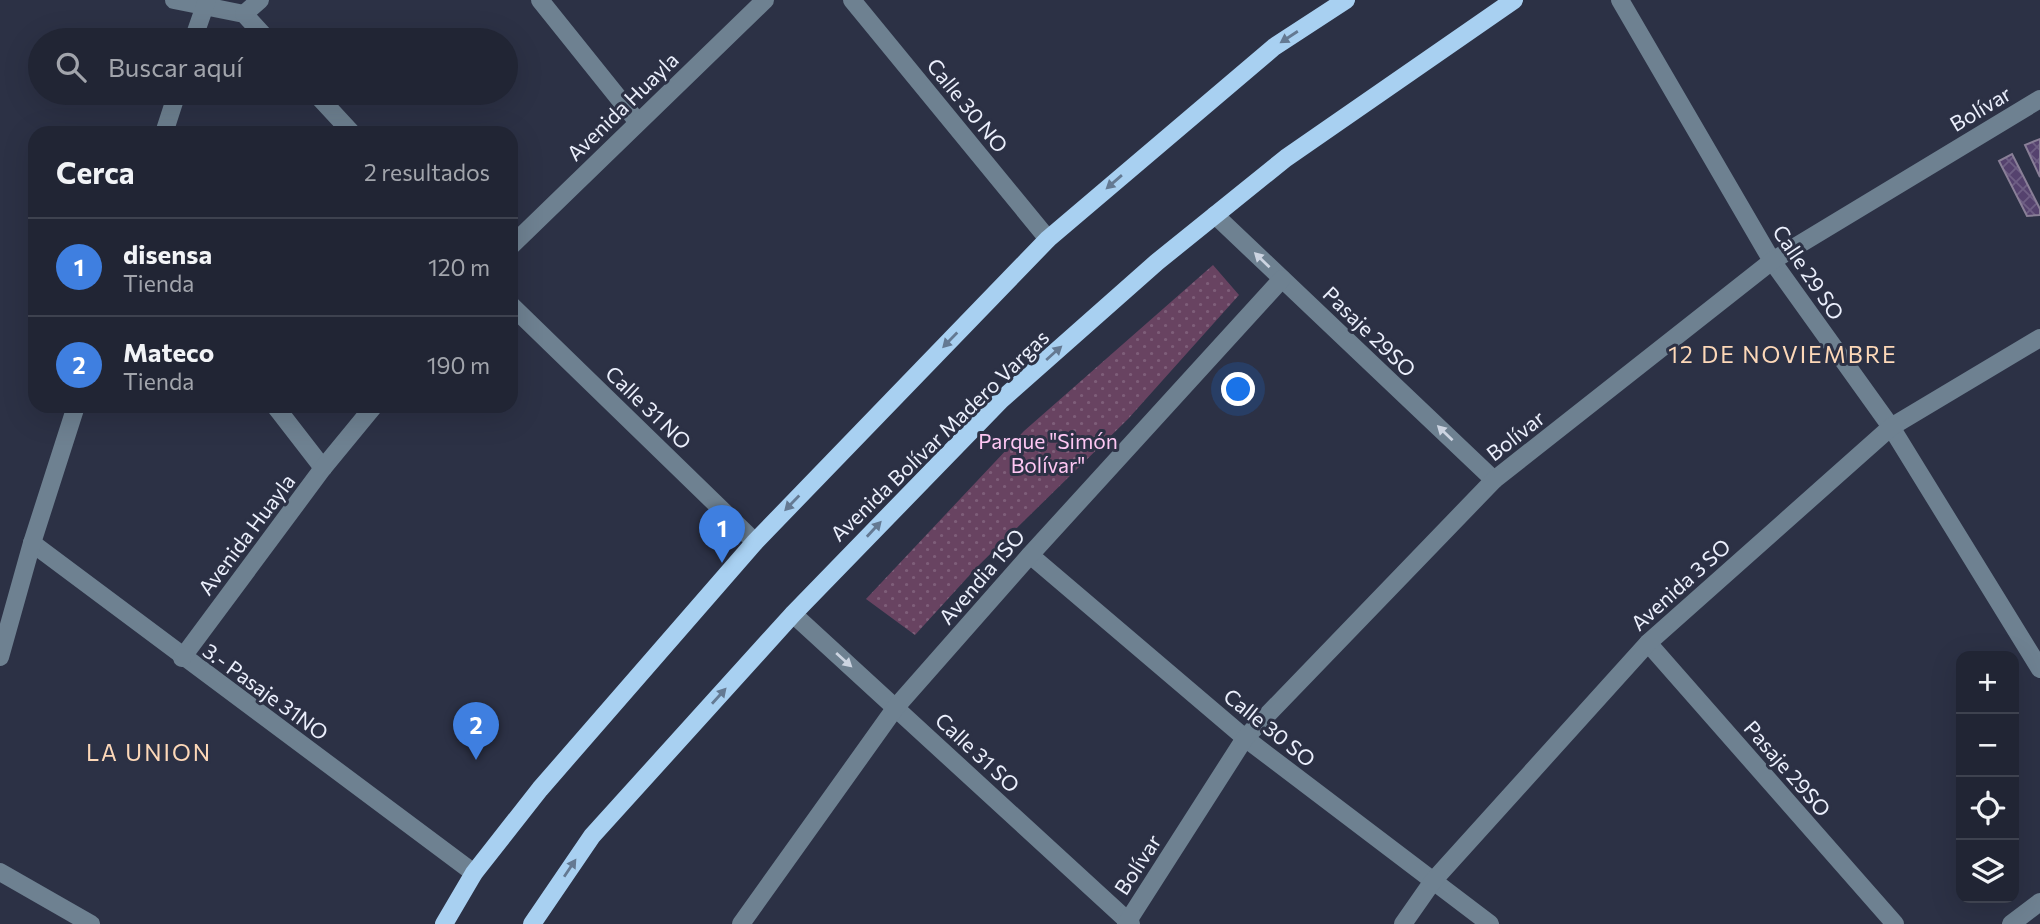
<!DOCTYPE html>
<html lang="es">
<meta charset="utf-8">
<style>
body{margin:0;font-family:Commissioner,sans-serif;background:#292d3c;color:#f1f3f6}
.controls{position:absolute;right:21px;bottom:21px;display:grid;overflow:hidden;border-radius:14px;box-shadow:0 7px 28px #0002}
.controls button{width:63px;height:63px;display:grid;place-items:center;padding:0;border:0;border-bottom:2px solid #3e424f;background:#212534;color:#f1f3f6;font:35px sans-serif}
.you{position:absolute;left:1239px;top:390px;width:24px;height:24px;margin:-18px;border:5px solid #fff;border-radius:50%;background:#1a73e8;box-shadow:0 0 0 10px #1a73e833}
.badge{display:grid;place-items:center;width:46px;height:46px;border-radius:50%;background:#95b2f1;color:#fff;font-size:23px;font-weight:700}
.pin{position:absolute;translate:-50% -58px;filter:drop-shadow(0 2px 4px #0008)}
.pin::after{content:'';position:absolute;top:37px;width:24px;height:21px;background:inherit;clip-path:polygon(0 0,100% 0,50% 100%)}
.list{margin:0;padding:0;list-style:none}
h2{display:flex;justify-content:space-between;align-items:center;height:91px;margin:0;padding:0 28px;font-size:30px}
h2 small{font-size:23px;font-weight:400;color:#a2a5ac}
.list li{display:grid;grid-template-columns:46px 1fr auto;gap:21px;align-items:center;box-sizing:border-box;height:98px;padding:0 28px;border-top:2px solid #3e424f}
.list b{display:block;font-size:26px;white-space:nowrap}
.list p{margin:0;font-size:23px;white-space:nowrap;color:#a2a5ac}
.list em{font-size:23px;font-style:normal;color:#a2a5ac}
.icon{flex:none;width:38px;height:38px;fill:none;stroke:currentColor;stroke-width:2;stroke-linecap:round;stroke-linejoin:round}
.map{position:relative;flex:none;width:2040px;height:924px;overflow:hidden}
.search{position:absolute;background:#212534;box-shadow:0 7px 28px #0002;left:28px;top:28px;width:490px;height:77px;display:flex;align-items:center;gap:18px;box-sizing:border-box;padding:0 24px;border-radius:38px;color:#a2a5ac;font-size:26px}
.panel{position:absolute;background:#212534;box-shadow:0 7px 28px #0002;left:28px;top:126px;width:490px;height:287px;border-radius:21px}
.map>svg:first-child{display:block}
.park{fill:url(#park-dots)}
.building{fill:url(#building-cross-hatch);stroke:#897f97;stroke-width:2}
.lines{fill:none;stroke-linecap:round;stroke-linejoin:round}
.minor{stroke:#6e8191;stroke-width:18}
.major{stroke:#a8d0f1;stroke-width:18}
.oneway{fill:#647992}
.oneway2{fill:#ccd4e1}
.labels{text-anchor:middle;dominant-baseline:central;stroke-width:6;stroke-linejoin:round;paint-order:stroke}
.street-label{font-size:21px;fill:#ebeffc;stroke:#2c3145}
.park-label{font-size:21px;fill:#fec7f3;stroke:#2c3145}
.neighbourhood-label{font-size:23px;letter-spacing:2px;fill:#fdd8b8;stroke:#2c3145}
</style>
<div class="map">
<svg width="2040" height="924" viewBox="0 0 2040 924">
<defs>
<pattern id="park-dots" width="8" height="8" patternUnits="userSpaceOnUse" patternTransform="scale(1.75)"><rect width="8" height="8" fill="#684361"/><path d="M2 2h.1M6 6h.1" fill="none" stroke="#7e5e79" stroke-width="1.8" stroke-linecap="round"/></pattern>
<pattern id="building-cross-hatch" width="8" height="8" patternUnits="userSpaceOnUse" patternTransform="scale(1.75)"><rect width="8" height="8" fill="#55426e"/><path d="M0 0l8 8M0 8l8-8" fill="none" stroke="#6e5e84"/></pattern>
</defs>
<rect width="100%" height="100%" fill="#2c3145"/>
<polygon class="park" points="1213,265 1239,295 1128,419 977,567 915,635 866,599 1024,431"/>
<g class="building">
<polygon points="2040,139 2040,177 2025,145"/>
<polygon points="2012,154 2040,209 2040,215 2027,216 1999,161"/>
</g>
<g class="lines">
<g class="minor">
<polyline points="174,0 244,14 268,40"/>
<polyline points="540,0 637,121"/>
<polyline points="852,0 1048,239"/>
<polyline points="1620,0 1772,261 1891,427 2040,669"/>
<polyline points="244,14 260,0"/>
<polyline points="193,40 207,0"/>
<polyline points="315,93 352,133"/>
<polyline points="164,133 177,93"/>
<polyline points="1215,215 1494,480"/>
<polyline points="511,246 765,0"/>
<polyline points="511,305 755,542"/>
<polyline points="275,406 323,468"/>
<polyline points="32,543 474,873"/>
<polyline points="1030,555 1245,738 1490,924"/>
<polyline points="793,614 1131,924"/>
<polyline points="1648,643 1895,924"/>
<polyline points="0,657 32,543 76,406"/>
<polyline points="182,658 323,468 374,406"/>
<polyline points="0,872 91,924"/>
<polyline points="741,924 896,707 1030,555 1282,279"/>
<polyline points="1126,924 1245,738 1494,480 1772,261 2040,99"/>
<polyline points="1403,924 1433,881 1648,643 1891,427 2040,338"/>
<polyline points="2011,924 2040,902"/>
</g>
<g class="major">
<polyline points="444,924 474,873 540,789 755,542 1048,239 1274,47 1346,0"/>
<polyline points="532,924 592,836 793,614 1001,400 1157,262 1286,158 1514,0"/>
</g>
</g>
<defs><path id="oneway-solid" d="M-6-.8H1V-3.2L6.5 0L1 3.2V.8H-6Z" transform="scale(1.75)"/></defs>
<g class="oneway">
<use href="#oneway-solid" transform="translate(1289 37) rotate(147)"/>
<use href="#oneway-solid" transform="translate(1114 182) rotate(139)"/>
<use href="#oneway-solid" transform="translate(950 340) rotate(134)"/>
<use href="#oneway-solid" transform="translate(1054 353) rotate(-42)"/>
<use href="#oneway-solid" transform="translate(792 503) rotate(134)"/>
<use href="#oneway-solid" transform="translate(874 529) rotate(-47)"/>
<use href="#oneway-solid" transform="translate(719 696) rotate(-48)"/>
<use href="#oneway-solid" transform="translate(570 868) rotate(-56)"/>
</g>
<g class="oneway2">
<use href="#oneway-solid" transform="translate(1262 260) rotate(-136)"/>
<use href="#oneway-solid" transform="translate(1445 433) rotate(-136)"/>
<use href="#oneway-solid" transform="translate(844 660) rotate(42)"/>
</g>
<g class="labels">
<g class="street-label">
<text transform="translate(968 105) rotate(51)">Calle 30 NO</text>
<text transform="translate(622 106) rotate(-44)">Avenida Huayla</text>
<text transform="translate(1980 108) rotate(-31)">Bolívar</text>
<text transform="translate(1809 272) rotate(56)">Calle 29 SO</text>
<text transform="translate(1370 331) rotate(44)">Pasaje 29SO</text>
<text transform="translate(649 407) rotate(44)">Calle 31 NO</text>
<text transform="translate(939 435) rotate(-44)">Avenida Bolívar Madero Vargas</text>
<text transform="translate(1515 435) rotate(-38)">Bolívar</text>
<text transform="translate(246 534) rotate(-53)">Avenida Huayla</text>
<text transform="translate(981 576) rotate(-49)">Avendia 1SO</text>
<text transform="translate(1680 584) rotate(-42)">Avenida 3 SO</text>
<text transform="translate(266 691) rotate(36)">3.- Pasaje 31NO</text>
<text transform="translate(1270 727) rotate(39)">Calle 30 SO</text>
<text transform="translate(978 752) rotate(43)">Calle 31 SO</text>
<text transform="translate(1788 768) rotate(49)">Pasaje 29SO</text>
<text transform="translate(1137 864) rotate(-57)">Bolívar</text>
</g>
<g class="park-label">
<text x="1048" y="440">Parque "Simón<tspan x="1048" dy="24">Bolívar"</tspan></text>
</g>
<g class="neighbourhood-label">
<text x="1783" y="354">12 DE NOVIEMBRE</text>
<text x="149" y="752">LA UNION</text>
</g>
</g>
</svg>
<div class="controls">
<button>+</button>
<button>−</button>
<button><svg class="icon" aria-label="locate" viewBox="0 0 24 24"><circle cx="12" cy="12" r="6"/><path d="M12 2v4M12 18v4M2 12h4M18 12h4"/></svg></button>
<button><svg class="icon" aria-label="layers" viewBox="0 0 24 24"><path d="M12 4l9 5-9 5-9-5zM3 14l9 5 9-5"/></svg></button>
</div>
<div class="you"></div>
<div class="pin badge" style="left:722px;top:563px;background:#3f7fe0">1</div>
<div class="pin badge" style="left:476px;top:760px;background:#3f7fe0">2</div>
<div class="search"><svg class="icon" aria-label="search" viewBox="0 0 24 24"><circle cx="10" cy="10" r="6"/><path d="M15 15l6 6"/></svg>Buscar aquí</div>
<section class="panel">
<h2>Cerca<small>2 resultados</small></h2>
<ul class="list">
<li><span class="badge" style="background:#3f7fe0">1</span><div><b>disensa</b><p>Tienda</p></div><em>120 m</em></li>
<li><span class="badge" style="background:#3f7fe0">2</span><div><b>Mateco</b><p>Tienda</p></div><em>190 m</em></li>
</ul>
</section>
</div>
